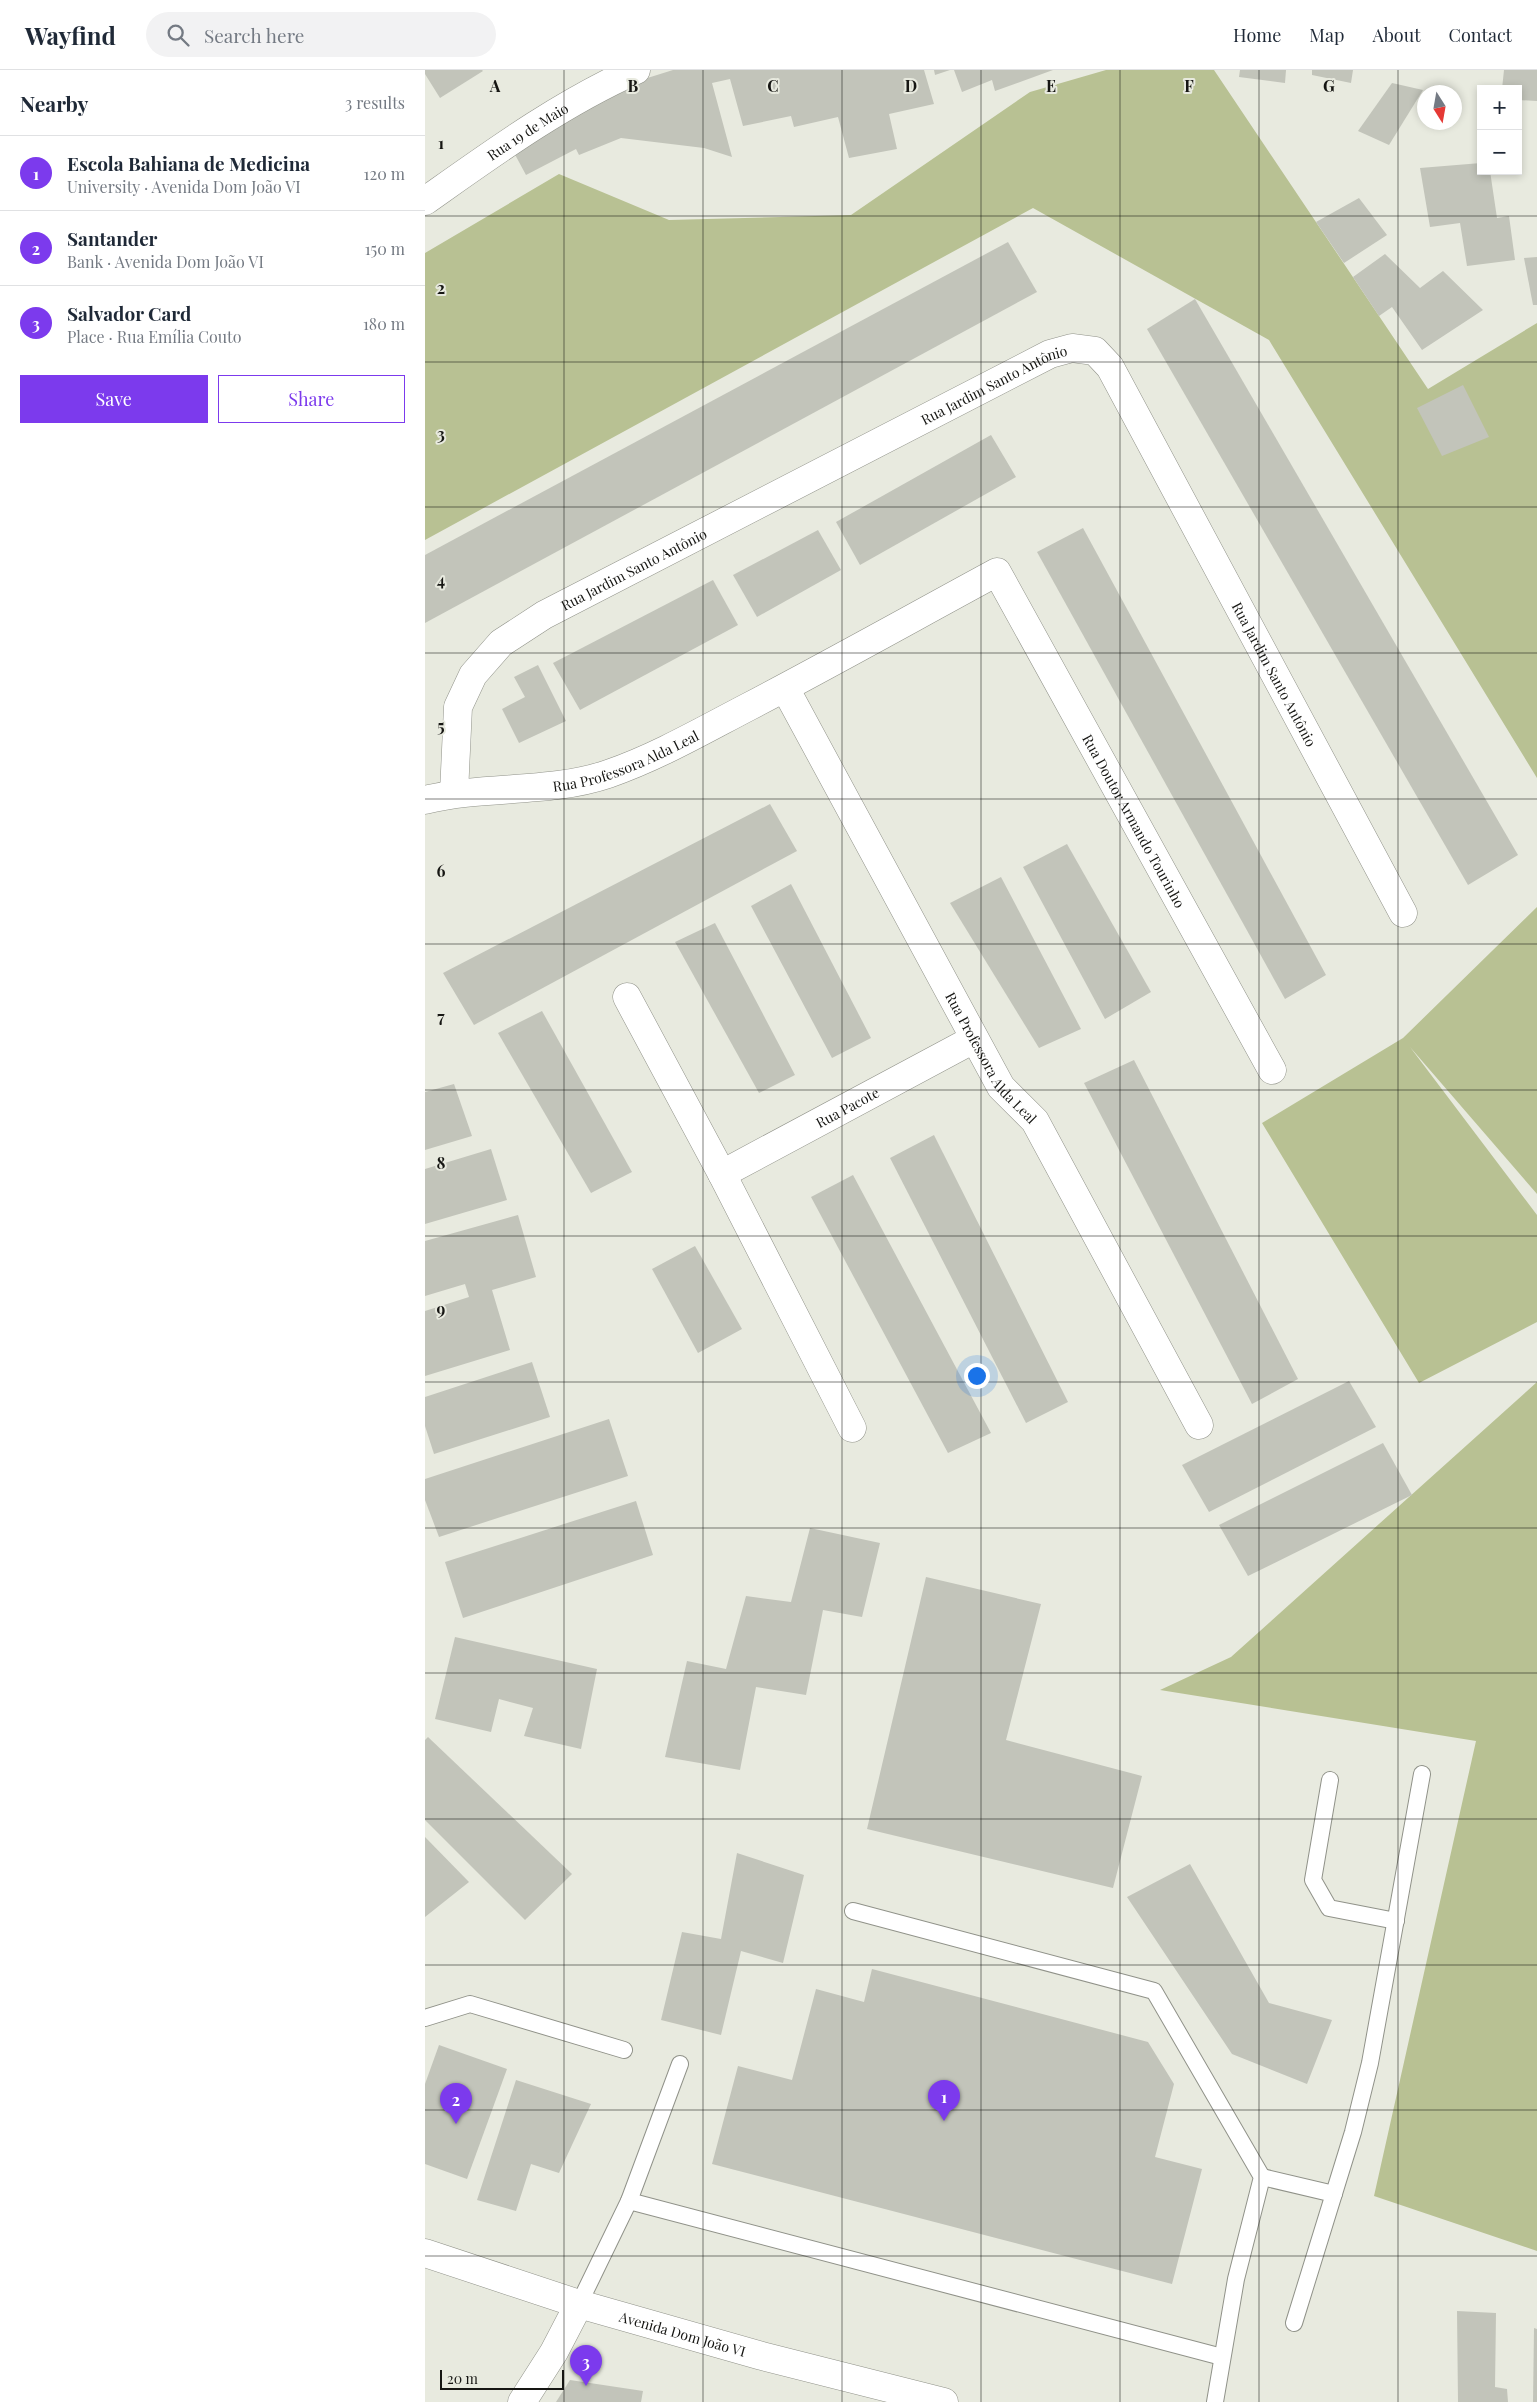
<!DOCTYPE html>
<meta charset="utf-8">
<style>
body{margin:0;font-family:"Playfair Display",serif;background:#f2f2f3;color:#1f2937}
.controls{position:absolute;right:15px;top:15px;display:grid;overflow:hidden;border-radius:0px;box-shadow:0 2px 8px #0003}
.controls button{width:45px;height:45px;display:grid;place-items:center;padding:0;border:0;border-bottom:1px solid #e0e1e3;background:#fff;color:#1f2937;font:25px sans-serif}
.compass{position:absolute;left:992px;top:15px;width:45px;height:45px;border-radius:50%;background:#fff;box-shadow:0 2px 8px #0003;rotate:169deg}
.scale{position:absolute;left:15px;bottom:12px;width:124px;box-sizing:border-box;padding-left:5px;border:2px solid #161613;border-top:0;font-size:14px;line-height:18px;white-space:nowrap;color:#161613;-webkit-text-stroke:4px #e8eadf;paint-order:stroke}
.you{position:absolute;left:551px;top:1305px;width:18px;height:18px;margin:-12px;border:4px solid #fff;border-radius:50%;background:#1a73e8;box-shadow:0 0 0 8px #1a73e833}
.badge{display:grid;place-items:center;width:32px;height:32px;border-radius:50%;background:#7c3aed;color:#fff;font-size:16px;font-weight:700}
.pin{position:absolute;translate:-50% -41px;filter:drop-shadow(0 1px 2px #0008)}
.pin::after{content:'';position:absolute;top:26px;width:18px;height:15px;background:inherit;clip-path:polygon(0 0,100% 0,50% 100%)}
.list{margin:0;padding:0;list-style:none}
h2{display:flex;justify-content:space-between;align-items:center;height:65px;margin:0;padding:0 20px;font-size:21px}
h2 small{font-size:16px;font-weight:400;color:#747a83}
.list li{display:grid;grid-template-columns:32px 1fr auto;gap:15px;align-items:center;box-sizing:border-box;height:75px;padding:0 20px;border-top:1px solid #e0e1e3}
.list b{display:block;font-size:19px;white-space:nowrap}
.list p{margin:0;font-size:16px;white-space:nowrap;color:#747a83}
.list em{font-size:16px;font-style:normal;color:#747a83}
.actions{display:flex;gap:10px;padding:15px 20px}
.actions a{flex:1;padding:11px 0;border:1px solid #7c3aed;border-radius:0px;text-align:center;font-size:18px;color:#7c3aed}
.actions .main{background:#7c3aed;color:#fff}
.icon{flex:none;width:28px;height:28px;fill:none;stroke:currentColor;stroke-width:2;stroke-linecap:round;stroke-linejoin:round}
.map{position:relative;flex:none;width:1112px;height:2332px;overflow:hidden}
header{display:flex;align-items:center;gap:30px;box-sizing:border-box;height:70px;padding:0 25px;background:#fff;border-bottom:1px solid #e0e1e3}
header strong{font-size:24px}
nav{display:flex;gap:28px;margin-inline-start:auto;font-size:18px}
.search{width:350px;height:45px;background:#f2f2f3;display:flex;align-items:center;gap:12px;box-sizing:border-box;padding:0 18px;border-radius:28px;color:#747a83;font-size:19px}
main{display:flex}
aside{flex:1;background:#fff}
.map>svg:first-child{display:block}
.green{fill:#b8c193}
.building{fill:#c2c4ba}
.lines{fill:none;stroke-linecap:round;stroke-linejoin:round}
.lane-casing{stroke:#909289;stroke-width:18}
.street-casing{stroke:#909289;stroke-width:29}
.secondary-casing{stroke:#909289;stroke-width:29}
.lane{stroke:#fff;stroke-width:16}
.street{stroke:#fff;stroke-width:28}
.secondary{stroke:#fff;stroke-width:28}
.grid{fill:none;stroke:#161613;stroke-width:1;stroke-opacity:0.55}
.labels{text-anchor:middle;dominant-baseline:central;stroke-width:4;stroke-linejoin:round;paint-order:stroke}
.street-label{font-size:14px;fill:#161613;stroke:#e8eadf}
.grid-label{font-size:16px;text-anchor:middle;font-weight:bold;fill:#161613;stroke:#e8eadf;stroke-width:4;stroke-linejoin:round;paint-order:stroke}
</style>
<header>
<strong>Wayfind</strong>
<div class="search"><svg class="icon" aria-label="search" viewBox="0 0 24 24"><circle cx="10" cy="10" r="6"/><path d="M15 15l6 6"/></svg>Search here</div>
<nav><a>Home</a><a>Map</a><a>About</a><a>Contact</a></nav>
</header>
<main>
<aside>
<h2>Nearby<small>3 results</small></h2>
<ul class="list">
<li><span class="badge">1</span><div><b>Escola Bahiana de Medicina</b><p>University · Avenida Dom João VI</p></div><em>120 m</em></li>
<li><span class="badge">2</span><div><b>Santander</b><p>Bank · Avenida Dom João VI</p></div><em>150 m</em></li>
<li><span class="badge">3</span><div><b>Salvador Card</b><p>Place · Rua Emília Couto</p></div><em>180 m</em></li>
</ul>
<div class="actions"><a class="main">Save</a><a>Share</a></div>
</aside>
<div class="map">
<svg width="1112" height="2332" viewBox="0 0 1112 2332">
<rect width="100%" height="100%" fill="#e8eadf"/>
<g class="green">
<polygon points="681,0 789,0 1003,319 1112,253 1112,708 844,270 608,138 0,470 0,183 134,104 244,150 426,145 605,22"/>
<polygon points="1112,837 1112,1124 985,977 1112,1145 1112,1252 994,1313 837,1053 978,968"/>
<polygon points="1112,1312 1112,2181 949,2126 1051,1671 735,1620 806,1587"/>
</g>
<g class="building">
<polygon points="0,0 57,0 58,1 15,28 0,4"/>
<polygon points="248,0 499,0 509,34 464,44 472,79 424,88 413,47 369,57 366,46 318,56 305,9 287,13 307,87 279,78 196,68 154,85 151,79 101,105 87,79 216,10"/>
<polygon points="509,0 525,0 510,5"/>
<polygon points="529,0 628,0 570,21 567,10 537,22"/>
<polygon points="815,0 861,0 860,13 814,7"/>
<polygon points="887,0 928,0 926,13 887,5"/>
<polygon points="1079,0 1112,0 1112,31 1093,30 1093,19 1077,19"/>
<polygon points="967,13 998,20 964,75 933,61"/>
<polygon points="1056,93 1056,101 1065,101 1072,148 1084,146 1090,190 1042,196 1035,153 1005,157 995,98"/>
<polygon points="934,128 962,165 919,193 891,152"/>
<polygon points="583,172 612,222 0,553 0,485"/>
<polygon points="960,184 995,218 1018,201 1058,240 997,280 967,237 954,246 928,207"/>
<polygon points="1112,187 1112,235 1108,235 1099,188"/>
<polygon points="770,229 1093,785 1043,815 722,259"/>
<polygon points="1038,315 1064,367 1017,386 992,338"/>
<polygon points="566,365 591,407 435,495 411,452"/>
<polygon points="658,458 901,905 860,929 612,482"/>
<polygon points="393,460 416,500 332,547 308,505"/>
<polygon points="288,510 313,555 155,640 128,593"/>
<polygon points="113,595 141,651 94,673 77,639 100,627 89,607"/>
<polygon points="345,734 372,781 49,955 18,903"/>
<polygon points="642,774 726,922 680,949 598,797"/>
<polygon points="576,807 656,959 614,978 525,833"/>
<polygon points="366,814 446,968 407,988 326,836"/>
<polygon points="290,853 370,1005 334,1023 250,872"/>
<polygon points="117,941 207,1102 166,1123 73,963"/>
<polygon points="709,990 873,1309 827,1334 659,1013"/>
<polygon points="29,1014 47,1066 0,1080 0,1022"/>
<polygon points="509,1065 643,1332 601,1353 465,1088"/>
<polygon points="66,1079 82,1130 0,1154 0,1099"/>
<polygon points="428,1105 566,1363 523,1383 386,1127"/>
<polygon points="93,1145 111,1207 67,1220 85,1280 0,1306 0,1241 44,1227 40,1214 0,1226 0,1171"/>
<polygon points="270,1176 317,1259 273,1283 227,1199"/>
<polygon points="107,1292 125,1347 9,1384 0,1356 0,1327"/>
<polygon points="924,1311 951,1357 784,1442 757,1395"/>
<polygon points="184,1349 203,1406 14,1467 0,1430 0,1409"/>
<polygon points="958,1373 987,1425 823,1506 794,1455"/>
<polygon points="211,1431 228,1485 38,1548 20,1492"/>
<polygon points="385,1458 455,1473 437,1547 398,1540 381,1625 331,1617 315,1700 240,1687 262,1591 301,1599 321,1526 366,1532"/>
<polygon points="501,1507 616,1534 581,1670 717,1706 688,1818 442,1759"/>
<polygon points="30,1567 172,1599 156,1679 99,1666 108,1638 74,1629 66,1662 10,1649"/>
<polygon points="3,1667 147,1804 100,1850 0,1750 0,1670"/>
<polygon points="0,1767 44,1812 0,1847"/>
<polygon points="312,1783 379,1805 358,1893 316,1881 296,1965 236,1950 257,1862 296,1869"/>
<polygon points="765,1794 844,1933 907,1950 882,2014 807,1984 702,1827"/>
<polygon points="447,1899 723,1972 749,2014 730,2087 777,2099 747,2214 287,2094 313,1996 367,2010 391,1919 439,1932"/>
<polygon points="14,1975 82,1999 42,2109 0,2094 0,2014"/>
<polygon points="91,2010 166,2034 134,2103 106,2094 91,2141 52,2130"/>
<polygon points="1032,2241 1071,2243 1070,2317 1082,2319 1083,2332 1033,2332"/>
<polygon points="1109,2258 1112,2259 1112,2332 1108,2332"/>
<polygon points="145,2310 218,2321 216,2332 131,2332"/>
</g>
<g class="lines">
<g class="lane-casing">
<g id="lane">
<polyline points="905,1710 888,1810 904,1838 971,1851"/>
<polyline points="428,1841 729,1921 837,2107 811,2209 790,2332"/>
<polyline points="0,1948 45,1934 199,1980"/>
<polyline points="837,2107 909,2124"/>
<polyline points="204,2131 797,2287"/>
<polyline points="154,2234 204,2131 255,1994"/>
<polyline points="869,2253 928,2062 945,1993 997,1704"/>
</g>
</g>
<g class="street-casing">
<g id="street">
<path id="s1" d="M0,131C68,83 135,34 211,0"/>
<path id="s2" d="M360,618L576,1017L610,1051L774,1355"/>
<path id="s3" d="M29,723L33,637L48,605L76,573L119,545L625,284L647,278L670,281L685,297L978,843"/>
<path id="s4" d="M0,730C60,715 124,724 183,704C232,687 277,661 323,637C407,593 489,547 572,502L847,1000"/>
<polyline points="202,927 297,1104 427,1358"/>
<path id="s5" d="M297,1104L549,969"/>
<polyline points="97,2332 129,2282 154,2234"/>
</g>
</g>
<g class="secondary-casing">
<g id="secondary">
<path id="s6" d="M0,2183L154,2234L337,2286L519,2332"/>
</g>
</g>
<use href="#lane" class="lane"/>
<use href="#street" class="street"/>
<use href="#secondary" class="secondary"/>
</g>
<path class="grid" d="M139,0V2332M278,0V2332M417,0V2332M556,0V2332M695,0V2332M834,0V2332M973,0V2332M0,146H1112M0,292H1112M0,437H1112M0,583H1112M0,729H1112M0,874H1112M0,1020H1112M0,1166H1112M0,1312H1112M0,1458H1112M0,1603H1112M0,1749H1112M0,1895H1112M0,2040H1112M0,2186H1112"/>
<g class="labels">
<g class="street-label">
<text stroke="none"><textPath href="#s1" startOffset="124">Rua 19 de Maio</textPath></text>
<text stroke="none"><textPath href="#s3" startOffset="721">Rua Jardim Santo Antônio</textPath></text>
<text stroke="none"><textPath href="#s3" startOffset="316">Rua Jardim Santo Antônio</textPath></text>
<text stroke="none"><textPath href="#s3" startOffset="1201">Rua Jardim Santo Antônio</textPath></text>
<text stroke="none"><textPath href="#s4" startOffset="206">Rua Professora Alda Leal</textPath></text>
<text stroke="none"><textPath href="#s4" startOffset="908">Rua Doutor Armando Tourinho</textPath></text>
<text stroke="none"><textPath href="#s2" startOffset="424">Rua Professora Alda Leal</textPath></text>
<text stroke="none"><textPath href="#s5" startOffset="142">Rua Pacote</textPath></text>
<text stroke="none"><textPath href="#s6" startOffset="270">Avenida Dom João VI</textPath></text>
</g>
</g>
<g class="grid-label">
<text x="70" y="22">A</text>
<text x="208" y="22">B</text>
<text x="348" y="22">C</text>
<text x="486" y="22">D</text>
<text x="626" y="22">E</text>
<text x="764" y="22">F</text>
<text x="904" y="22">G</text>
<text x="16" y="79">1</text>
<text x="16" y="224">2</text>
<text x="16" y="370">3</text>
<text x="16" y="516">4</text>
<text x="16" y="662">5</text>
<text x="16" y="807">6</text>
<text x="16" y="953">7</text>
<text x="16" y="1099">8</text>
<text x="16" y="1245">9</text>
</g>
</svg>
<div class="controls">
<button>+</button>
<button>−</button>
</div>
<svg class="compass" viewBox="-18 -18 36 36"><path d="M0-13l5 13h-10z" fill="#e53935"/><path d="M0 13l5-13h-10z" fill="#747a83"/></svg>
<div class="scale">20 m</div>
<div class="you"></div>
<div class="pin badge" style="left:519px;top:2051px">1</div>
<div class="pin badge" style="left:31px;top:2054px">2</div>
<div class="pin badge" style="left:161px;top:2316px">3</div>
</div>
</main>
